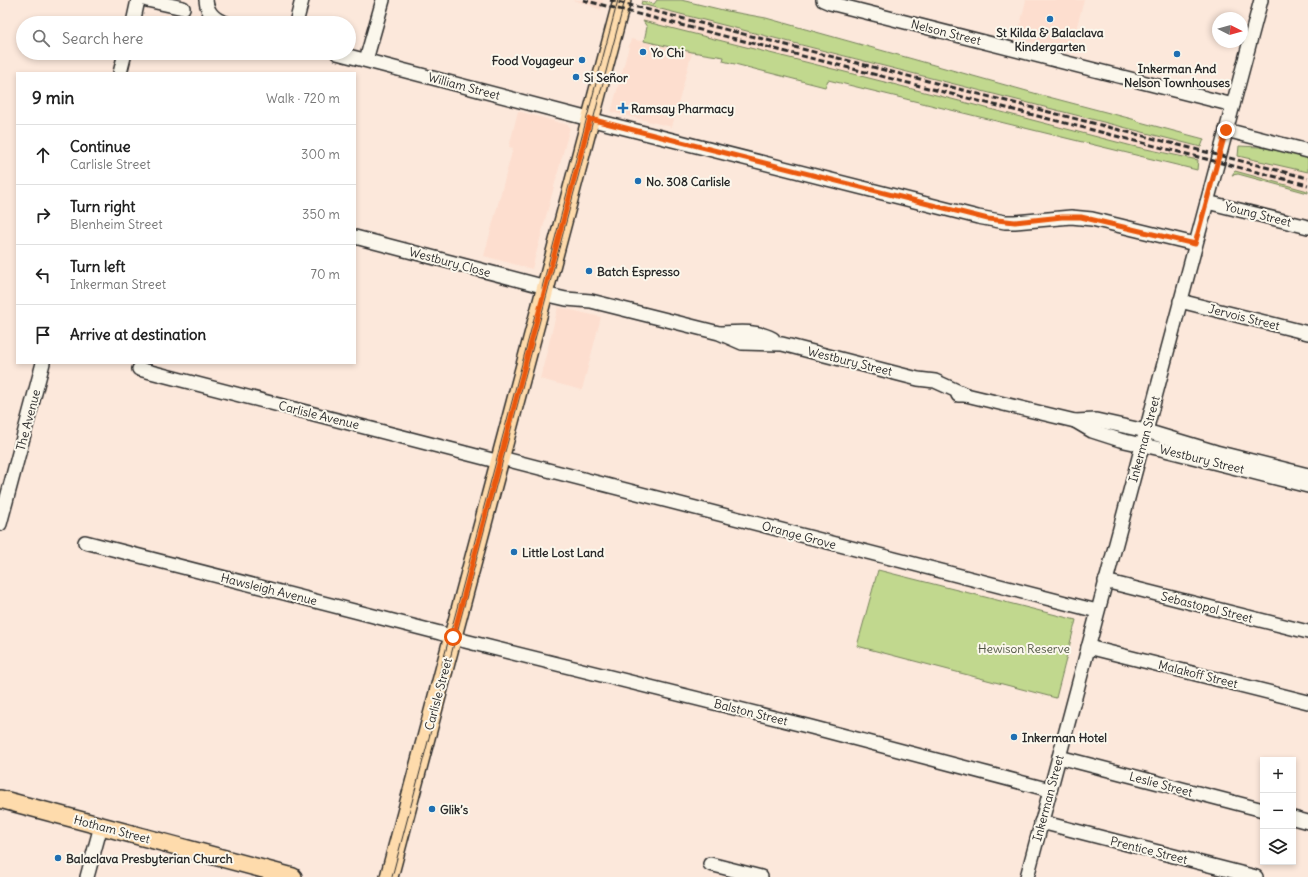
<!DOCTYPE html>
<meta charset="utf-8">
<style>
body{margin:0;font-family:Delius,sans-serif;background:#f2f2f2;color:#222}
.controls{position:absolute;right:12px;bottom:12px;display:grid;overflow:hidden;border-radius:0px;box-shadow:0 2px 6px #0003}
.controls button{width:36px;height:36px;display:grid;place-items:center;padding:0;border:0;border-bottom:1px solid #e0e0e0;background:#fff;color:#222;font:20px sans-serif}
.compass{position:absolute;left:1212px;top:12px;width:36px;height:36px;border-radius:50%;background:#fff;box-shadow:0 2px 6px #0003;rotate:96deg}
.stop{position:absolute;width:12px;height:12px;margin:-9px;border:3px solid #ea580c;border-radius:50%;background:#fff}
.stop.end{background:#ea580c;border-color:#fff;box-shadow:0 1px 4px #0008}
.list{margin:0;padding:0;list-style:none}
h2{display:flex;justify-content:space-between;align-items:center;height:52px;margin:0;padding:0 16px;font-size:17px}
h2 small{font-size:13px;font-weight:400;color:#767676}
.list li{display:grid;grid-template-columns:26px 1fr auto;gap:12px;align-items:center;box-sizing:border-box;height:60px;padding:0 16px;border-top:1px solid #e0e0e0}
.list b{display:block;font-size:15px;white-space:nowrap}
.list p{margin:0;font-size:13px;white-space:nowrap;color:#767676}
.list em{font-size:13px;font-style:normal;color:#767676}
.icon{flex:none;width:22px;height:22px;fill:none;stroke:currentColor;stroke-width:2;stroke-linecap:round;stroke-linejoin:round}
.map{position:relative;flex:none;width:1308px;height:877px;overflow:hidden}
.search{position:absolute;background:#fff;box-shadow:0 2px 6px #0003;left:16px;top:16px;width:340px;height:44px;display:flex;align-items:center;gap:10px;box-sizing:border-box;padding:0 14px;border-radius:22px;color:#767676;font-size:15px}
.panel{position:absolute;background:#fff;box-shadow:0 2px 6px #0003;left:16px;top:72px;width:340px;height:292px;border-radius:0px}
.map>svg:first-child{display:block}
.built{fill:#fddecf}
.green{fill:#c1d88e;stroke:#76825c}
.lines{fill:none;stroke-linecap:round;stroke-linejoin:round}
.minor-casing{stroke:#2b2b2b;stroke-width:16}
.major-casing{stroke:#2b2b2b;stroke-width:20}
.minor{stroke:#fbf7ec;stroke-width:13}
.major{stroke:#fedbac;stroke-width:17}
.tram{stroke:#2b2b2b;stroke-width:1}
.rail{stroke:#2b2b2b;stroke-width:3;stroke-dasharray:6 3;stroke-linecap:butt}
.route{stroke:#ea580c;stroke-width:5}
.poi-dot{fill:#1f6fb2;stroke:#fbf7ec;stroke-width:1.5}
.labels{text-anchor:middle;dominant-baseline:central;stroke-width:4;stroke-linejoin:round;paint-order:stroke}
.street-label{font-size:12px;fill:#2b2b2b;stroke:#fbf7ec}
.poi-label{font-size:12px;font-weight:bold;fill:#2b2b2b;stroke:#fbf7ec;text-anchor:start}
.park-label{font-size:12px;fill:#505644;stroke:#fbf7ec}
</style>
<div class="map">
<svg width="1308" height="877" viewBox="0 0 1308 877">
<rect width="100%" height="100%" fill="#fce8db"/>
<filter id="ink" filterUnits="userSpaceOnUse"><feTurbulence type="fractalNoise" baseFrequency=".025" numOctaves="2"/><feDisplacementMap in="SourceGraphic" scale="8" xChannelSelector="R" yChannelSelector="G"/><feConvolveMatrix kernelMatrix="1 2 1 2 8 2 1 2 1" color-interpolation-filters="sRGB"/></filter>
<g filter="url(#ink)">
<g class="built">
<polygon points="572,0 603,0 601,10 591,6 591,5"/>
<polygon points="1026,0 1084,0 1070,52 1017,38"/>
<polygon points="647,5 1201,147 1198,160 1132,146 940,96 643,21"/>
<polygon points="631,39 692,52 672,127 611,112"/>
<polygon points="518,111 568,125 570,127 532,269 484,256 513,148 509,147"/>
<polygon points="1238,156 1308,171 1308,191 1235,171"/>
<polygon points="558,307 601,317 582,390 540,379"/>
</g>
<g class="green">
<polygon points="657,0 681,0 727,11 766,18 1041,95 1136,120 1136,121 1204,139 1201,147 641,4 642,1 654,4"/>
<polygon points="643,21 940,96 1132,146 1198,160 1197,170 828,80 825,87 723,61 724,57 692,52 644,41 647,27"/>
<polygon points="1239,146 1260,147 1308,157 1308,172 1238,156"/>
<polygon points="1235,171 1308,191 1308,193 1238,174 1232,175"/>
<polygon points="878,570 1076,620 1056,698 857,646"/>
</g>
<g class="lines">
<g class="minor-casing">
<g id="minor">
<polyline points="147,0 183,8"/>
<path d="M206,0C207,13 215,20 226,23"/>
<polyline points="823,0 830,3 1233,105"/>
<polyline points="133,23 138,0"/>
<polyline points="296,23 302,0"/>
<polyline points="337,53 593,120 978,217 1005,222 1015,222 1071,217 1092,219 1195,244"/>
<polyline points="366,60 383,0"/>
<polyline points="120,73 125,53"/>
<polyline points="1226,130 1308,151"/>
<polyline points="1207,202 1308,227"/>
<polyline points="355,237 546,287"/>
<polyline points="544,294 566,299 591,301 719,333 742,343 782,344 918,379 935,381 966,395"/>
<polyline points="1180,301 1308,333"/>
<path d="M721,333C738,332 757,330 773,339"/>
<polyline points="139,369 500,462"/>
<polyline points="958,395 966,395 1075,421 1096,420 1146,431 1216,452 1308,475"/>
<polyline points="1075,421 1092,431 1120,440 1165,450 1308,486"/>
<polyline points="501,458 1097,611"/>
<polyline points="0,524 43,363"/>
<polyline points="85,542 440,633 465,641 811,727 1050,790"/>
<polyline points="1105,581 1308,632"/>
<polyline points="1088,647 1308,702"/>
<polyline points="1059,757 1263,810"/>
<polyline points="1293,818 1308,822"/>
<polyline points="1041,822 1256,877"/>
<polyline points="710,864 761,877"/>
<polyline points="87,877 101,826"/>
<polyline points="1027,877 1261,0"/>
</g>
</g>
<g class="major-casing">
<g id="major">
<polyline points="0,799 293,877"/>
<polyline points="389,877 622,0"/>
</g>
</g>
<use href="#minor" class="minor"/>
<use href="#major" class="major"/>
<g class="tram">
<polyline points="542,288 618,0"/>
<polyline points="439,676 535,315"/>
<polyline points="392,877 625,0"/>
</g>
<g class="rail">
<polyline points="583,0 1308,185"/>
<polyline points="610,0 1308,178"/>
</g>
</g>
</g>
<g class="lines" filter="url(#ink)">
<polyline class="route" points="453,637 590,119 988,219 1015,222 1062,217 1081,217 1195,244 1226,130"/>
</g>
<g class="poi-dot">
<circle cx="1050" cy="19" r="4"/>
<circle cx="643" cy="52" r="4"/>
<circle cx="1177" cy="54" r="4"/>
<circle cx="582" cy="60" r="4"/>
<circle cx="576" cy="77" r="4"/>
<path d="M621 102h4v4h4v4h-4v4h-4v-4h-4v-4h4z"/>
<circle cx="638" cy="181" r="4"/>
<circle cx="589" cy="271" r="4"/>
<circle cx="514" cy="552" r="4"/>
<circle cx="1014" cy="737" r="4"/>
<circle cx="432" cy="809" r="4"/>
<circle cx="58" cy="858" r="4"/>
</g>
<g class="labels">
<g class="street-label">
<text transform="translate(946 32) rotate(14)">Nelson Street</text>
<text transform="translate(464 86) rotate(15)">William Street</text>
<text transform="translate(1258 214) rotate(14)">Young Street</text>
<text transform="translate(450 262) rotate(15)">Westbury Close</text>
<text transform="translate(1244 317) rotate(14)">Jervois Street</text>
<text transform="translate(850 361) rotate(14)">Westbury Street</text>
<text transform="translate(319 415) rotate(14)">Carlisle Avenue</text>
<text transform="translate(28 420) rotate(-75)">The Avenue</text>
<text transform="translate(1144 439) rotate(-75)">Inkerman Street</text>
<text transform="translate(1202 459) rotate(14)">Westbury Street</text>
<text transform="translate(799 535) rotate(15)">Orange Grove</text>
<text transform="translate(269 589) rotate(14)">Hawsleigh Avenue</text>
<text transform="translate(1207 607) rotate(14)">Sebastopol Street</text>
<text transform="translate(1198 674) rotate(14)">Malakoff Street</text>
<text transform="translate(438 694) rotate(-75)">Carlisle Street</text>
<text transform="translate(751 712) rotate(14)">Balston Street</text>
<text transform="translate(1161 784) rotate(15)">Leslie Street</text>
<text transform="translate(1048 798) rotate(-75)">Inkerman Street</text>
<text transform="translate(112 829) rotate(15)">Hotham Street</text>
<text transform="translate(1149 850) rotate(14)">Prentice Street</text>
</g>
<g class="poi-label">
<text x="1050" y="32" text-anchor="middle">St Kilda &amp; Balaclava<tspan x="1050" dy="14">Kindergarten</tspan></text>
<text x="651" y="52">Yo Chi</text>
<text x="574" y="60" text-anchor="end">Food Voyageur</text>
<text x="1177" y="68" text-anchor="middle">Inkerman And<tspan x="1177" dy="14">Nelson Townhouses</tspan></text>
<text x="584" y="77">Si Señor</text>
<text x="631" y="108">Ramsay Pharmacy</text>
<text x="646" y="181">No. 308 Carlisle</text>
<text x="597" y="271">Batch Espresso</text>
<text x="522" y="552">Little Lost Land</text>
<text x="1022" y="737">Inkerman Hotel</text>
<text x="440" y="809">Glik’s</text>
<text x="66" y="858">Balaclava Presbyterian Church</text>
</g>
<g class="park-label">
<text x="1024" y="648">Hewison Reserve</text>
</g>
</g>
</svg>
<div class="controls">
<button>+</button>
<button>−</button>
<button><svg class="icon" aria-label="layers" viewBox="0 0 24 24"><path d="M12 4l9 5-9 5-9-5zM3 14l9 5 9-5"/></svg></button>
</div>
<svg class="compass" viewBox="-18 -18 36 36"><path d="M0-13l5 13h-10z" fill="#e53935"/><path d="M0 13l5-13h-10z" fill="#767676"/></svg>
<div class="stop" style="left:453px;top:637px"></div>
<div class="stop end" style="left:1226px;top:130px"></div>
<div class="search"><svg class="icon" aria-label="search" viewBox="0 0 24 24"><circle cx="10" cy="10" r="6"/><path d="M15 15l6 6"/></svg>Search here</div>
<section class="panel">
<h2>9 min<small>Walk · 720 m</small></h2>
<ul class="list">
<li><svg class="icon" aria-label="ahead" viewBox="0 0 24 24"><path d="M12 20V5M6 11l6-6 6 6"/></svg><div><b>Continue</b><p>Carlisle Street</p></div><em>300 m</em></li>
<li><svg class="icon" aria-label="right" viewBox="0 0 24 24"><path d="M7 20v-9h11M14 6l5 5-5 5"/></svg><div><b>Turn right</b><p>Blenheim Street</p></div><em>350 m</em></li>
<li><svg class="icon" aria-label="left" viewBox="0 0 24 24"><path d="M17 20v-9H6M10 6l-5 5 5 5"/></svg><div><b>Turn left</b><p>Inkerman Street</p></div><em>70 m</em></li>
<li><svg class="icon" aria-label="arrive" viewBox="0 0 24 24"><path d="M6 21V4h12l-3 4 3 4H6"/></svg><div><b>Arrive at destination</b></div></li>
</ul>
</section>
</div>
